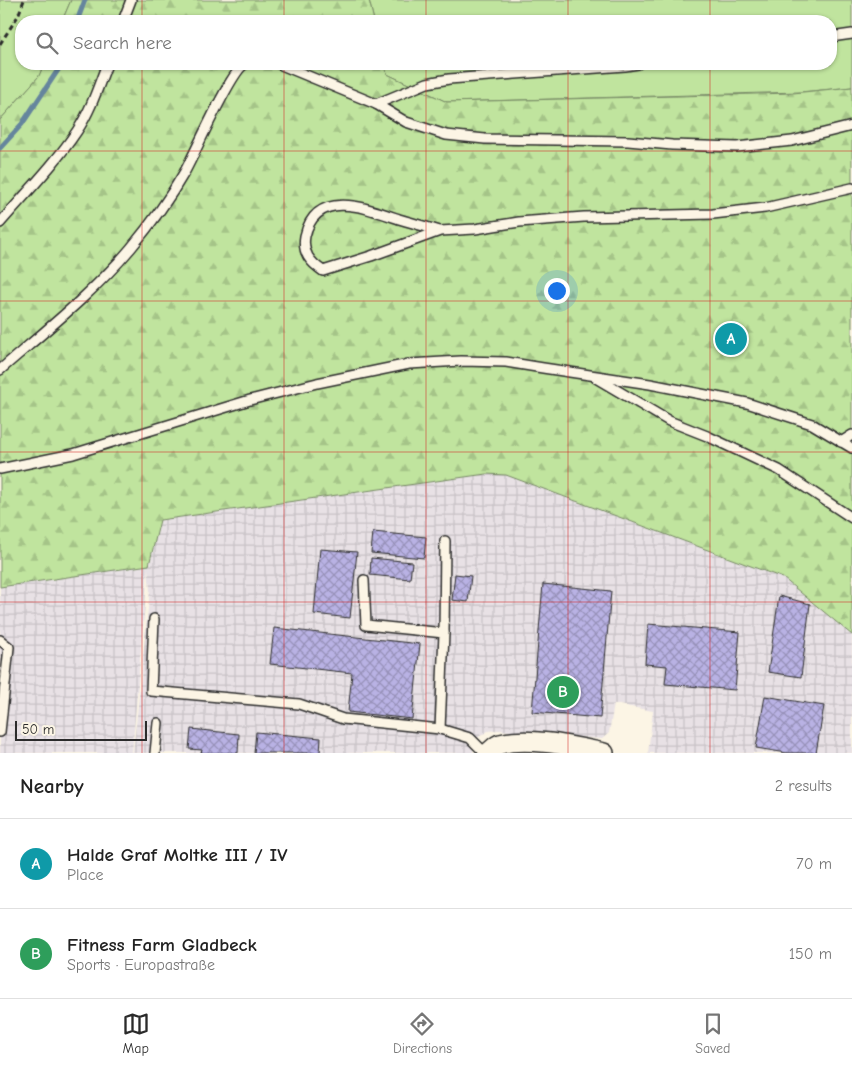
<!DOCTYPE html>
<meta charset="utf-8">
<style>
body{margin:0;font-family:"Comic Neue",sans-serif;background:#f6f6f6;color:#222}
.scale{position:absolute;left:15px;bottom:12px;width:132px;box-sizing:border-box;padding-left:5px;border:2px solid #2b2b2b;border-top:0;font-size:14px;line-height:18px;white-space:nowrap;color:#2b2b2b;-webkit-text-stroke:4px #fcf5e5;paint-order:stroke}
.you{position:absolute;left:556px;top:290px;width:18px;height:18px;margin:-12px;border:4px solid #fff;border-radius:50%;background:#1a73e8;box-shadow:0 0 0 8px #1a73e833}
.badge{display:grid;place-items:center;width:32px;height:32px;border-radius:50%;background:#2b2b2b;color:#fff;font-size:16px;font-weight:700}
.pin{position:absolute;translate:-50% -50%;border:2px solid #fff;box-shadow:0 1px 5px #0006}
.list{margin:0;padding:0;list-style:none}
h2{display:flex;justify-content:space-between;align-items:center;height:65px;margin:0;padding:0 20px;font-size:21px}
h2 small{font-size:16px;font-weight:400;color:#767676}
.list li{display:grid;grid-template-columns:32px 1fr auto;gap:15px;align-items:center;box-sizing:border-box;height:90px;padding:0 20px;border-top:1px solid #e0e0e0}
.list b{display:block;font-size:19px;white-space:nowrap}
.list p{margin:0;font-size:16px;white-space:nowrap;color:#767676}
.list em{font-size:16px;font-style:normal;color:#767676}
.icon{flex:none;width:28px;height:28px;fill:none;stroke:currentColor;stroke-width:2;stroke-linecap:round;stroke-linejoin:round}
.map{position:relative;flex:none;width:852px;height:753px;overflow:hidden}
.search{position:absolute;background:#fff;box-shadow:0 1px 4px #0004;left:15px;right:15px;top:15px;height:55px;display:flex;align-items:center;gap:12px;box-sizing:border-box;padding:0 18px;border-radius:20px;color:#767676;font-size:19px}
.sheet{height:245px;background:#fff}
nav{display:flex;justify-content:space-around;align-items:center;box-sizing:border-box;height:70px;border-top:1px solid #e0e0e0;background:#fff;font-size:14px;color:#767676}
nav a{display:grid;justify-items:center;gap:2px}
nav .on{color:#2b2b2b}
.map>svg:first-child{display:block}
.industrial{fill:url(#industrial-grid)}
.green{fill:#c0e49e;stroke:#768864}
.forest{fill:url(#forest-firs);stroke:#768864}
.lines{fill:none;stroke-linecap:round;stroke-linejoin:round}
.stream{stroke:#65859d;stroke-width:5}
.building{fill:url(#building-cross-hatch);stroke:#2b2b2b}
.lane-casing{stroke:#2b2b2b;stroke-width:12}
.street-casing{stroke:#2b2b2b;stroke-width:22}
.path{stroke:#2b2b2b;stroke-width:3;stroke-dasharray:5 4;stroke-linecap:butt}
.lane{stroke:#fcf5e5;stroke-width:9}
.street{stroke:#fcf5e5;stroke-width:19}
.grid{fill:none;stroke:#d62828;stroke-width:1;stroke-opacity:0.55}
</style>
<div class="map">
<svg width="852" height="753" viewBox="0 0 852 753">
<defs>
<pattern id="industrial-grid" width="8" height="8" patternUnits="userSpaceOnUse" patternTransform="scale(1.25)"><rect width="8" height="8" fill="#e8e1e5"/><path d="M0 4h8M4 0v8" fill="none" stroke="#c7c1c5"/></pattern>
<pattern id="forest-firs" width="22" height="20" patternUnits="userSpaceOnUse" patternTransform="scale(1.25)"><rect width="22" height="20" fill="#c0e49e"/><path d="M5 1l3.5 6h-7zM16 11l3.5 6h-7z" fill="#a5c488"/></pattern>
<pattern id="building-cross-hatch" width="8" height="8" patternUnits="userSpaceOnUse" patternTransform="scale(1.25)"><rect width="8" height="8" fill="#b9b2e4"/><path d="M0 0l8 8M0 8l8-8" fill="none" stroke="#9791b9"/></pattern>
</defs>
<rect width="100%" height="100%" fill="#fcf5e5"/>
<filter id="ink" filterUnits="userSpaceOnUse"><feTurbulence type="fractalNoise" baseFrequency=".02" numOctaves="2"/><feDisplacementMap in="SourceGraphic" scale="10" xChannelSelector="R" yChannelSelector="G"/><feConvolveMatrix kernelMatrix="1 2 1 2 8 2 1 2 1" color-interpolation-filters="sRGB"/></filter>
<g filter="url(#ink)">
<polygon class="industrial" points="487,474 506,475 783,578 852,635 852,753 648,753 653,711 614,704 609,733 602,739 499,730 488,731 477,738 473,746 473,753 133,753 150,590 148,569 132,753 0,753 0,587 148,565 160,520"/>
<g class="green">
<polygon points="0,0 71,0 62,21 21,21 21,64 44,64 39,76 0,120"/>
<polygon points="369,0 852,0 852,87 800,92 447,102 387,74 384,64 831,64 831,21 374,21"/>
</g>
<g class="forest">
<polygon points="71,0 369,0 374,21 62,21"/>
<polygon points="44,64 384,64 387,74 447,102 793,93 852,87 852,635 783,578 506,475 486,474 160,520 149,565 0,587 0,120 39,76"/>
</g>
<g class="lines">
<g class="stream">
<polyline points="77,21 85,0"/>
<polyline points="0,148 22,124 62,64"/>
</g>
</g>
<g class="building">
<polygon points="373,532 426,537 424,558 371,553"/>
<polygon points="320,549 357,552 350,618 314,614"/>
<polygon points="371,558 412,562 410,579 370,575"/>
<polygon points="455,574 471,576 468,602 452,600"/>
<polygon points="543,584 611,591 600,718 532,712"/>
<polygon points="779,596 810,604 801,677 768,672"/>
<polygon points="648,624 740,632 735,690 665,684 667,666 645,664"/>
<polygon points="274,628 420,644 412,719 348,712 352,673 270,664"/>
<polygon points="765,696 824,706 816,753 787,753 756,748"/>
<polygon points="191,729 239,734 238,753 201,753 202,750 189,749"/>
<polygon points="256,732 321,738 320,753 254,753"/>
</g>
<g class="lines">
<g class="lane-casing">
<g id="lane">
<polyline points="123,21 131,0"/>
<polyline points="831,37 852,34"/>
<polyline points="279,64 376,104 406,122 446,135 485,139 628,141 672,145 737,147 792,141 852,126"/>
<polyline points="376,104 427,83 449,79 625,66 638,64"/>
<path d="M0,223C26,193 55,164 77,131C91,110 98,87 107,64"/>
<path d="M440,231C427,227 413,223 399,219C367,208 316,188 305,236C302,253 310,262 323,271L371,256L440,231L475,229L519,222L584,217L713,214L765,208L852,188"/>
<path d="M0,370C45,331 93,293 131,248C151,224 169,199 184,173C195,154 231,70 245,64"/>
<polyline points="596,378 669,421 707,436 779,470 852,518"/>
<polyline points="841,442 852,435"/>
<polyline points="0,469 73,454 250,400 317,383 409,364 461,361 506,362 543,368 650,384 747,403 812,424 852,448"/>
<polyline points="364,580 366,625 444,633 440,729"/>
<polyline points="154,619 151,691 299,704 343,719 440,729 470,738 485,753"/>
<polyline points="444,633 445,541"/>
<polyline points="0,640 9,647 0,732"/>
<polyline points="155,753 158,723"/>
</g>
</g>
<g class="street-casing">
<path id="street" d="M488,753C492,750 496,745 500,744C529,736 575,747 604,753"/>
</g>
<polyline class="path" points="0,44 18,16 24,0"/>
<use href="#lane" class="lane"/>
<use href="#street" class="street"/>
</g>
</g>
<path class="grid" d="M142,0V21M284,0V21M426,0V21M568,0V21M710,0V21M142,64V753M284,64V753M426,64V753M568,64V753M710,64V753M0,151H852M0,301H852M0,452H852M0,602H852"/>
</svg>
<div class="scale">50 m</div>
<div class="you"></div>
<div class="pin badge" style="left:731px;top:339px;background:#0f9aa8">A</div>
<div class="pin badge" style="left:563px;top:692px;background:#2e9e5b">B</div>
<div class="search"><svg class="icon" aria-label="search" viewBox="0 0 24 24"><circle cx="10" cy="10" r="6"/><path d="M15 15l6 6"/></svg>Search here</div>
</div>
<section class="sheet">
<h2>Nearby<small>2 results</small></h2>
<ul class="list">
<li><span class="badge" style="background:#0f9aa8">A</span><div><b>Halde Graf Moltke III / IV</b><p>Place</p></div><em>70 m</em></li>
<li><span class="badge" style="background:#2e9e5b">B</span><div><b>Fitness Farm Gladbeck</b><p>Sports · Europastraße</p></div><em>150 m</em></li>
</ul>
</section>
<nav>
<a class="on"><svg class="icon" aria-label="map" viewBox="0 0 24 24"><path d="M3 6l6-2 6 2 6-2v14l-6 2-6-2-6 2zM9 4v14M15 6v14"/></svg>Map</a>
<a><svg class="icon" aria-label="directions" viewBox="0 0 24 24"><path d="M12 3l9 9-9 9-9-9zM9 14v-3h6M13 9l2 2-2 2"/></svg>Directions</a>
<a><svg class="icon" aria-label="saved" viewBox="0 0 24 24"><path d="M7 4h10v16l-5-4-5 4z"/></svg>Saved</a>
</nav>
